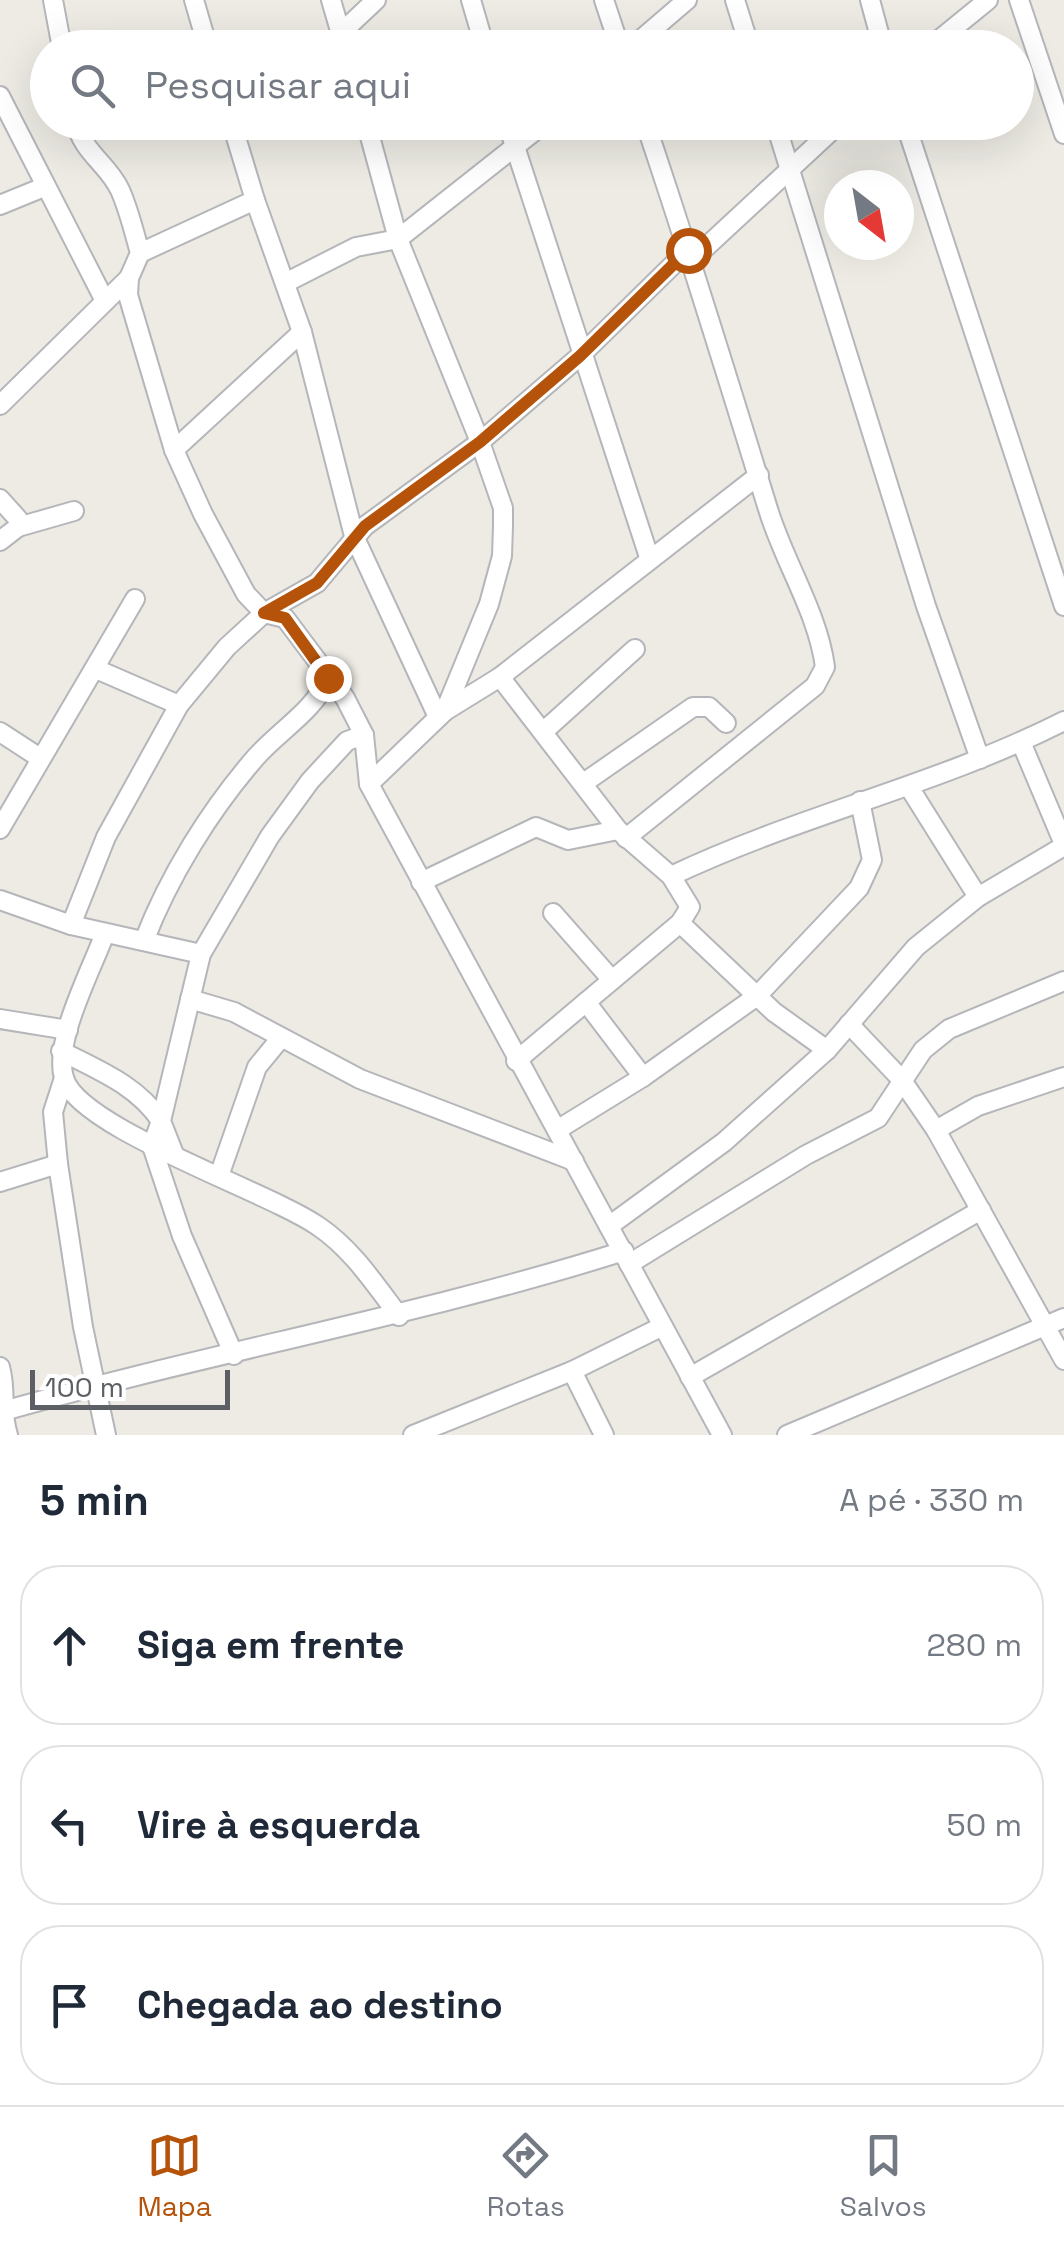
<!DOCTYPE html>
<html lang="pt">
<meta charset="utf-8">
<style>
body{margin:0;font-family:"Space Grotesk",sans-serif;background:#f2f2f3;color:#1f2937}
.compass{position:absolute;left:824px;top:170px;width:90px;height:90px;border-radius:50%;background:#fff;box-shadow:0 10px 40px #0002;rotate:149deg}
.scale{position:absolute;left:30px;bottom:25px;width:200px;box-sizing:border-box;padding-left:10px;border:5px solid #5c5f63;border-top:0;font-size:28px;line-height:35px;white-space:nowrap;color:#5c5f63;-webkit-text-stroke:8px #fff;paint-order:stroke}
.stop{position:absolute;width:30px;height:30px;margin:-22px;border:8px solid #b45309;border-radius:50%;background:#fff}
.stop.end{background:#b45309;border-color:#fff;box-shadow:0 2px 10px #0008}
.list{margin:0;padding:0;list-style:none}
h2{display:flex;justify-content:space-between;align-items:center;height:130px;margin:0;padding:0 40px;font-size:42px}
h2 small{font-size:32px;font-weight:400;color:#747a83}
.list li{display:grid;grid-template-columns:65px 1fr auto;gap:30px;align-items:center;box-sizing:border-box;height:160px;margin:0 20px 20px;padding:0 20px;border:2px solid #e0e1e3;border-radius:40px}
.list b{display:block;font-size:38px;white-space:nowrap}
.list em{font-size:32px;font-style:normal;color:#747a83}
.icon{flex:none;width:55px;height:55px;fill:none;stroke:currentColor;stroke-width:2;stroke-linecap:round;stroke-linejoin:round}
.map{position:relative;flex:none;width:1064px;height:1435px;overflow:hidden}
.search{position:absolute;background:#fff;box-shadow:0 10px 40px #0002;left:30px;right:30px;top:30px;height:110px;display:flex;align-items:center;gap:25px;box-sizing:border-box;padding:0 35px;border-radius:55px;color:#747a83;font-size:38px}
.sheet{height:670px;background:#fff}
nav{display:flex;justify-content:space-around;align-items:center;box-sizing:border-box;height:140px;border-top:2px solid #e0e1e3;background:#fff;font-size:28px;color:#747a83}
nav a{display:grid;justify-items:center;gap:5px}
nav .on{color:#b45309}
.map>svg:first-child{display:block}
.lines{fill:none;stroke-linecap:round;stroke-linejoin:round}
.minor-casing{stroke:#b5b6ba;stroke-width:22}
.minor{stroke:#fff;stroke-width:18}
.route{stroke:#b45309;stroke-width:12}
</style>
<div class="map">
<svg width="1064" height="1435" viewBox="0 0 1064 1435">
<rect width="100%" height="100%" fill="#edebe4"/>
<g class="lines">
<g class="minor-casing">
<g id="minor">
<polyline points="53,0 62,48"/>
<polyline points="194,0 208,48"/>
<polyline points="331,0 345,48"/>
<polyline points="471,0 485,48"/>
<polyline points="604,0 620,48"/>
<polyline points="735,0 750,48"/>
<polyline points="870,0 883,48"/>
<polyline points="1019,0 1064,134"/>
<polyline points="325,48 376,0"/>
<polyline points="631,48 687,0"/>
<polyline points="929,48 988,0"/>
<polyline points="0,96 105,301"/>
<path d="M76,122C82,152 108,164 120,190C129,210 134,232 140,253L129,278L128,295L174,450L203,514L246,594L264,613L285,618L345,698L364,735L369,784L722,1435"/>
<polyline points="366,122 398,239 480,442 503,508 503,526 502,556 489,604 445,711 369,784"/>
<polyline points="507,122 649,557"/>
<polyline points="775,122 926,606 980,759"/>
<polyline points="905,122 1064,606"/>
<polyline points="255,200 302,332 354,536 438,717"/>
<polyline points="0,205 44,187"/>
<polyline points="140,253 255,200 235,134 247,122"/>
<polyline points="692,260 841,122"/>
<polyline points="285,283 356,247 398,239 546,122"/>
<polyline points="0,405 129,278"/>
<polyline points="174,450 302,332"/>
<polyline points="0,499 18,519 18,527 0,541"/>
<polyline points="18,527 74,511"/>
<polyline points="96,669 179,705"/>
<polyline points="500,677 618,830 671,876 690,907 680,923 516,1061"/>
<polyline points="445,711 500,677 759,475"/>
<polyline points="544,731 635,649"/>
<polyline points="0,732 40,758"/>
<polyline points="1021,742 1064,844"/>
<polyline points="585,782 693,707 709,707 726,723"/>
<polyline points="909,787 978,897"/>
<polyline points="0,829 135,599"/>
<path d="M626,838L815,686L825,667C818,613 784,562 768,509C728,380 689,251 645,122"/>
<path d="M671,876C799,815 938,785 1064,721"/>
<polyline points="421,882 536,827 568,840 618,830"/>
<polyline points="0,900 71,925 201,954"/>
<polyline points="553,913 612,980"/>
<polyline points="680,923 774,1012 827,1050"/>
<polyline points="71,925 106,837 179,705 227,647 264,613 317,583 365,526 480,442 580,356 688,250"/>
<path d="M105,933C92,969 53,1041 64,1078C78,1128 267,1191 318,1226C352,1249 374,1283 399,1316"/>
<path d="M144,941C169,876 210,810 256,757C279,731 315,710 328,678"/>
<polyline points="190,999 234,1012 360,1079 574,1161"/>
<polyline points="586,1002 643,1077"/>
<polyline points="0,1019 68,1030"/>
<polyline points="849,1024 901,1079 936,1130 1064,1360"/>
<path d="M61,1051C98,1070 137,1085 161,1121L152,1146L182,1236L234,1355"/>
<polyline points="64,1078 53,1112 58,1164 83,1327 106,1435"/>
<polyline points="557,1130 643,1077 757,996 859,888 872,860 860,801"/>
<polyline points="936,1130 978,1106 1064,1077"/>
<polyline points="174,1154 161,1121 201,954 270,836 310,781 347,741 364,735"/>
<polyline points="219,1176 257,1067 280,1039"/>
<polyline points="0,1182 58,1164"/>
<polyline points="609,1226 724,1142 827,1050 916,947 978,897 1064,846"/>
<polyline points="629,1264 806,1155 878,1118 923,1050 949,1029 1064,981"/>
<path d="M0,1367C7,1392 0,1411 8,1435"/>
<polyline points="572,1371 604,1435"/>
<polyline points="690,1377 981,1210"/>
<path d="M0,1412C207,1353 418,1316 624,1251"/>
<polyline points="413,1435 572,1371 661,1327"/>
<polyline points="787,1435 1064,1318"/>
</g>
</g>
<use href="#minor" class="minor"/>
</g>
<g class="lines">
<polyline class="route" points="328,678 285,618 264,613 317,583 365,526 480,442 580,356 688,250"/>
</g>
</svg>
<svg class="compass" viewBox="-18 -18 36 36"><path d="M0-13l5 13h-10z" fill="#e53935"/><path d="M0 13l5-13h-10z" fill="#747a83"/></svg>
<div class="scale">100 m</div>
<div class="stop" style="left:688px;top:250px"></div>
<div class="stop end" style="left:328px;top:678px"></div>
<div class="search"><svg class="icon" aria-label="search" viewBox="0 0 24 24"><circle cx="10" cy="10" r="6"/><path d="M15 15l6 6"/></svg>Pesquisar aqui</div>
</div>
<section class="sheet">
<h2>5 min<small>A pé · 330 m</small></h2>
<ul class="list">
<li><svg class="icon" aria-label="ahead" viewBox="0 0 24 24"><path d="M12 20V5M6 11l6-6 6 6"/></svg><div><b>Siga em frente</b></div><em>280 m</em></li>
<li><svg class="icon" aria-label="left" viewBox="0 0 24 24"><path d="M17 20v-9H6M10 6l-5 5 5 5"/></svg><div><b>Vire à esquerda</b></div><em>50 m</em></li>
<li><svg class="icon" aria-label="arrive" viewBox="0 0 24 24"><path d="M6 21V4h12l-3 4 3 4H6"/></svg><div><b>Chegada ao destino</b></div></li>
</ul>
</section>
<nav>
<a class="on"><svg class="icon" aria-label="map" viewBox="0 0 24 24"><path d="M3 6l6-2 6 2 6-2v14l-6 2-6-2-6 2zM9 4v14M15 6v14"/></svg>Mapa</a>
<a><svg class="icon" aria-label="directions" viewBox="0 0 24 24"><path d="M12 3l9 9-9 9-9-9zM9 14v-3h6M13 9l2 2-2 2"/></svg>Rotas</a>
<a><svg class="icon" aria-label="saved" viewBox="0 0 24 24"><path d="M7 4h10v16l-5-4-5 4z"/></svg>Salvos</a>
</nav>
